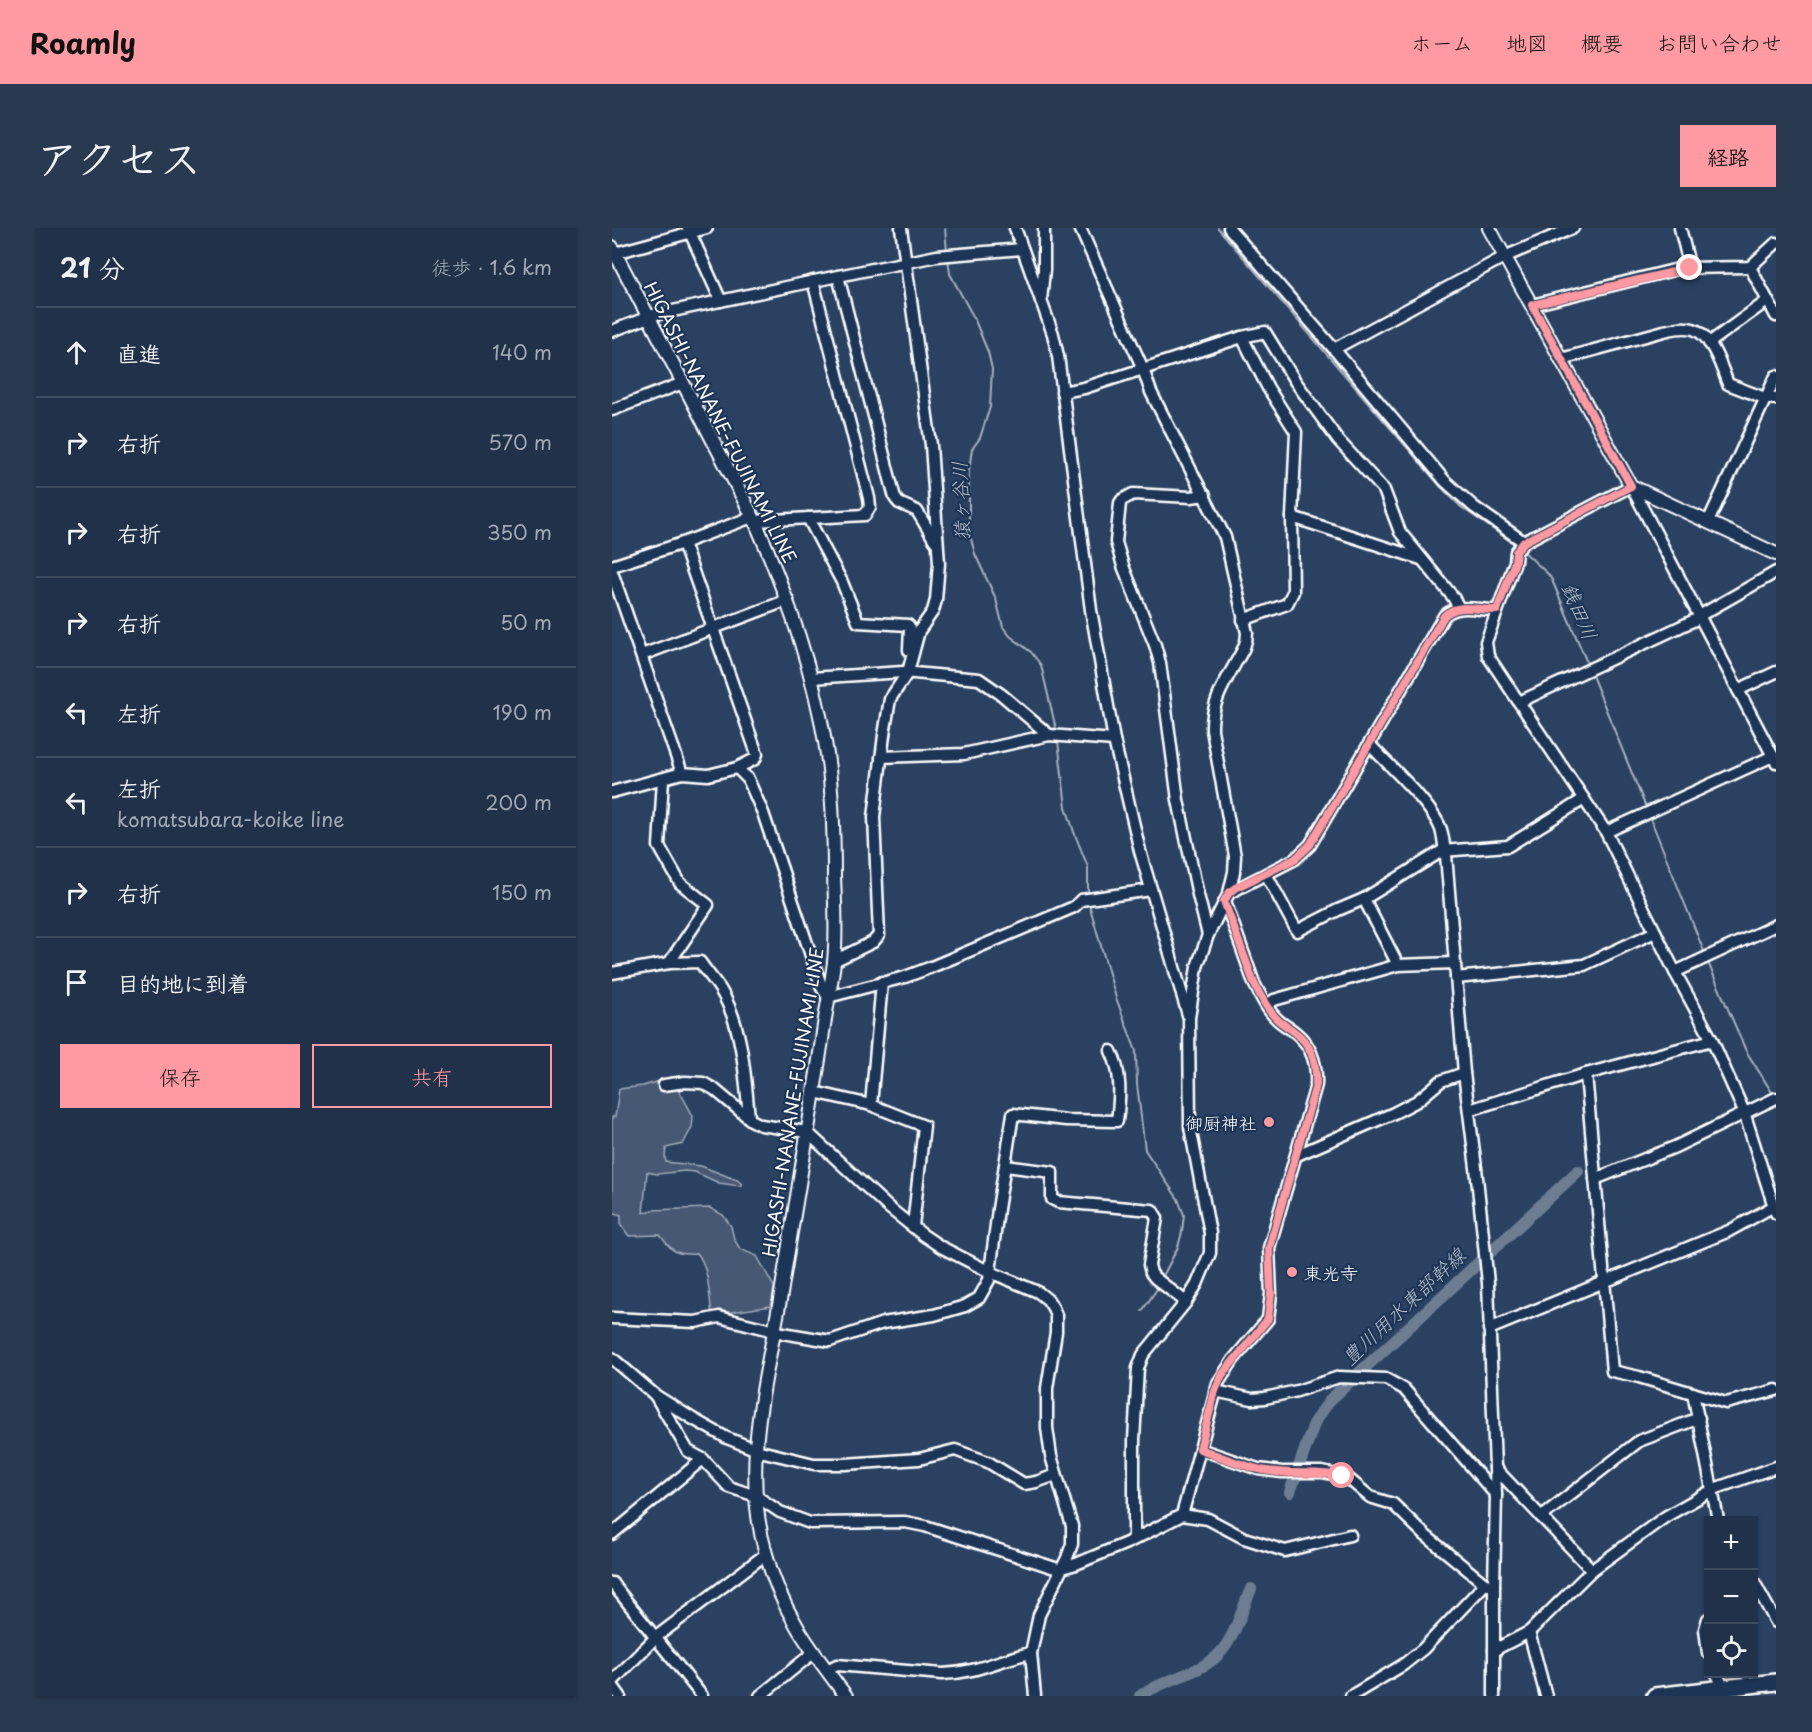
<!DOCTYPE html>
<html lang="ja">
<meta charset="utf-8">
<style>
body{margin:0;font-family:"Playpen Sans","Klee One",sans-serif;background:#283950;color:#f1f3f6}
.controls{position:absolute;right:18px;bottom:18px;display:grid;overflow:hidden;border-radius:0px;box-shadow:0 2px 4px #0004}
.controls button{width:54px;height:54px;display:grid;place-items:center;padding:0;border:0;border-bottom:2px solid #3d4c61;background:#203149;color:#f1f3f6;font:30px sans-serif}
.stop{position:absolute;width:18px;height:18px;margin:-14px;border:4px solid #ff9aa2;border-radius:50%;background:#fff}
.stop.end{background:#ff9aa2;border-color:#fff;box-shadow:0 2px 6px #0008}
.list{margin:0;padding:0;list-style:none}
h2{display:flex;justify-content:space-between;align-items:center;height:78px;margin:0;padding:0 24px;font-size:26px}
h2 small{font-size:20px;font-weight:400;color:#a2a9b4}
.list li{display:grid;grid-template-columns:39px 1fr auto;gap:18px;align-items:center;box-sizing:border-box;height:90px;padding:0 24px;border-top:2px solid #3d4c61}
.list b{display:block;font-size:22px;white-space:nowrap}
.list p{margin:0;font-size:20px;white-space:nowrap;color:#a2a9b4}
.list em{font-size:20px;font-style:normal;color:#a2a9b4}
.actions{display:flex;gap:12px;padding:18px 24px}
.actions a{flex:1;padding:14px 0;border:2px solid #ff9aa2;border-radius:0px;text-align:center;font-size:21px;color:#ff9aa2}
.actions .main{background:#ff9aa2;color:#111}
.icon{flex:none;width:33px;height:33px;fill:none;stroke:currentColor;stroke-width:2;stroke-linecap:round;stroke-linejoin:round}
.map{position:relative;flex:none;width:1164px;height:1468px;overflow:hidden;border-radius:0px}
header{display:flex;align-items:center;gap:36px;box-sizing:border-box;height:84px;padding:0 30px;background:#ff9aa2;color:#111}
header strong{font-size:28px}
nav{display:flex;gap:33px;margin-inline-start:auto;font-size:21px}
.intro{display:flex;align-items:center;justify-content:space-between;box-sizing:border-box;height:144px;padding:0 36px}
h1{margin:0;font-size:42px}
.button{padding:15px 27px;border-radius:0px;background:#ff9aa2;color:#111;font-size:21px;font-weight:700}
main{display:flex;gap:36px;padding:0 36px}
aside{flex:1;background:#203149;border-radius:0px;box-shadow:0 2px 4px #0004}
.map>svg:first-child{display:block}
.green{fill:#465975;stroke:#a2acba;stroke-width:1.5}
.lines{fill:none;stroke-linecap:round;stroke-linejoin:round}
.stream{stroke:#a7b1be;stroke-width:2}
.river{stroke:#6d7d92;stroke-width:12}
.minor-casing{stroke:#fff;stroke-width:15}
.major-casing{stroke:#fff;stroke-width:16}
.highway-casing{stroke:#fff;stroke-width:20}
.minor{stroke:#1d3557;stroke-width:10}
.major{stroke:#1d3557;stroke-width:12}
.highway{stroke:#1d3557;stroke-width:15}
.route{stroke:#ff9aa2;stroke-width:8}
.poi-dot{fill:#ff9aa2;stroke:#1d3557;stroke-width:2}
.labels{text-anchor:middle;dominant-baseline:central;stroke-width:4.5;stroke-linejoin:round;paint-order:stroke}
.street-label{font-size:18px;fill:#fff;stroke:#1d3557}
.poi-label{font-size:18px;fill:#fff;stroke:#1d3557;text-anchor:end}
.water-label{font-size:20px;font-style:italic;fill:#b6bec8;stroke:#1d3557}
</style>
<header>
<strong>Roamly</strong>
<nav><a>ホーム</a><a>地図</a><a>概要</a><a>お問い合わせ</a></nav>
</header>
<div class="intro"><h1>アクセス</h1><a class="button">経路</a></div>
<main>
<aside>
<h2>21 分<small>徒歩 · 1.6 km</small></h2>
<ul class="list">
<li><svg class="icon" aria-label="ahead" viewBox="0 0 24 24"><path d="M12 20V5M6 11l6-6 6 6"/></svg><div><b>直進</b></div><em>140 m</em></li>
<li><svg class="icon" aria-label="right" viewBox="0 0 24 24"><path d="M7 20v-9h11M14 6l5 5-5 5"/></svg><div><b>右折</b></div><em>570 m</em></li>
<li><svg class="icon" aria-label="right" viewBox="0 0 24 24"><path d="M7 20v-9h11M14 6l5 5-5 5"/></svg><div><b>右折</b></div><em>350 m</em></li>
<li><svg class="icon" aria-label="right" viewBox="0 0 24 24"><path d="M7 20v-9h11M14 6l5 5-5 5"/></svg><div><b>右折</b></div><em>50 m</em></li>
<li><svg class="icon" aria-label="left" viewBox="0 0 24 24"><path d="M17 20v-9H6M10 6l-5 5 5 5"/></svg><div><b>左折</b></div><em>190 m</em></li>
<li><svg class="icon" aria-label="left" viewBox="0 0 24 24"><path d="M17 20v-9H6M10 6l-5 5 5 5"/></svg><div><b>左折</b><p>komatsubara-koike line</p></div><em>200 m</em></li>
<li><svg class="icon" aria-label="right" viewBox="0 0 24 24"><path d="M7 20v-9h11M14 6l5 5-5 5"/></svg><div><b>右折</b></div><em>150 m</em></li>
<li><svg class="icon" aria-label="arrive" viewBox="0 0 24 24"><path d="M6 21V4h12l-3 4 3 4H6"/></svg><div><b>目的地に到着</b></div></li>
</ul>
<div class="actions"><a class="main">保存</a><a>共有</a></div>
</aside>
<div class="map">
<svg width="1164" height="1468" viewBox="0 0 1164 1468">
<rect width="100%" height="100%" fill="#2a4161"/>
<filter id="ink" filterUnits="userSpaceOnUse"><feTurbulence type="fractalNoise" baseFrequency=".0167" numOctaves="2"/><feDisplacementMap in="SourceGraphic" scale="12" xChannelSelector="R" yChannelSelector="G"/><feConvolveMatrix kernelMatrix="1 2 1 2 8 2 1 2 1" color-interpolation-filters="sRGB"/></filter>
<g filter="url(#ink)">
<path class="green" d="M60,849L81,888L80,899L71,916L54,920L53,929L54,934L89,938L125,952L130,956L128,958L107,955L83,944L73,943L45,946L35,944L31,985L40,982L98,980L111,987L119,998L122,1011L128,1021L145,1028L162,1059L159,1078L100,1087C97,1067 97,1041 86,1026C64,1027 61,1025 48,1007L17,1008L9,997V987L0,984V889H3L7,861L31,858Z"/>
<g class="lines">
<g class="stream">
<polyline points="333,0 335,24"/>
<polyline points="606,0 829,259 849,279 905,318"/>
<polyline points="336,30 338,46 362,90 376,124 380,141 378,179 368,210 360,221 357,242 357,300 359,311 363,326 384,371 391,399 398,408 419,424 429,437 444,501"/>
<polyline points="910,322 936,346 940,352 976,437"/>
<polyline points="979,445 1035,582"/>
<polyline points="446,513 454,579 462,604 476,639 476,666"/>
<polyline points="1037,587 1093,726"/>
<polyline points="477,676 504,770 524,823 525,856 533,922 566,971 572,987 570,1004 566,1019 550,1050"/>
<polyline points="1095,732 1134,823 1161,866"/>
<polyline points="530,1083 547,1058"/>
</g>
<g class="river">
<polyline points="678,1264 703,1193 719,1171 966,943"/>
<path d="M528,1468C550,1452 579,1448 599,1433C621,1418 629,1384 639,1361"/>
</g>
<g class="minor-casing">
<g id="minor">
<polyline points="76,0 109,73"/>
<polyline points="403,0 441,106 446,128 479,382 502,512 528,623 576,787"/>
<path d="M468,0L531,141L539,164L613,309L635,405C635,417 629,425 623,436C611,457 599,477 600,502L623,628L622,644L617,665L596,707L585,739L577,790L578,899L598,1005V1025L585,1056L574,1074L531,1127L526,1140L522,1212V1309L519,1312"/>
<polyline points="617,0 722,121"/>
<polyline points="1068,0 1078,40"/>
<polyline points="3,25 95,0"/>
<polyline points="1138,39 1164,88"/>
<polyline points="226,48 283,270 287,275 305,283 323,313"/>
<polyline points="429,73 432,42 432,0"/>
<polyline points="920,77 1070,40 1138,39 1164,15"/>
<polyline points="0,103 42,87 226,48 325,28 410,21"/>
<polyline points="630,109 656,160 684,204 680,289 681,364 675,376 631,392"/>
<polyline points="1097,115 1155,73"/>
<path d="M949,131L1052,103C1061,101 1072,98 1081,101C1099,106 1110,140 1116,156L1150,169L1164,171"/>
<polyline points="450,164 472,160 630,109 653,104 683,153 726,212 772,262 788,304 841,369 847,380"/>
<polyline points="0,182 71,155"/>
<polyline points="593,267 579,269 521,266 510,272 508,275 504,314 511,338 543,417 548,435 566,572 586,667 596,707"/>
<polyline points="680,289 809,331"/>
<polyline points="196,290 230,354 246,394 296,397 298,400 297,422"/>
<polyline points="143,293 253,287 258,279 257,270 201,53"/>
<polyline points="1096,294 1164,148"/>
<polyline points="912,314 862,279 833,253 722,121 892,29 961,0"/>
<polyline points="71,315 145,526 143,531 125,540"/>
<polyline points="0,338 71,315 140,289"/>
<polyline points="0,344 70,545"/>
<polyline points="1087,388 1164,344"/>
<polyline points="30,427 176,372"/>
<polyline points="199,450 291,444 367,451 390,467 437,507"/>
<polyline points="1126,462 1164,444"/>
<polyline points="907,474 1087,390"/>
<path d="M757,516C777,537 817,574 828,599C832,608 831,617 834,627L852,845L864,940L876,1055L884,1267L882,1358V1468"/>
<polyline points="269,529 352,526 437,507 502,512"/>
<polyline points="1164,534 1019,258 912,314 904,324 903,334 874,414 876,428 994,604 1063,744 1100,812 1132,884 1164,985"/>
<polyline points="51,551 47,618 68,655 96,677 57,735"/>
<polyline points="0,564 70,545 96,547 125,540 136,551 151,585 210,760 216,769 293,749 317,740 462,679 469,672 539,662"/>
<polyline points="994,604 1161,528"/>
<polyline points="654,646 685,703 726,682 752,671 830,623 896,618 972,571"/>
<path d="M617,665L683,631L698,617L832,388C847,374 867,383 885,382"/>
<polyline points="752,671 786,737"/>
<polyline points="222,733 261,714 267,707 262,589 272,507 278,471 296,444 307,403 321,383 324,372 327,335 319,217 289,0"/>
<polyline points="1063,744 1164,697"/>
<path d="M0,745L57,735L88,734C94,743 102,752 108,761C131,798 133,848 137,890"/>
<polyline points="844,750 972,737 1043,704"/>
<polyline points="655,777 662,772 786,737 843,735"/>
<polyline points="974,846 1000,1143 1027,1149 1114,1175 1164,1162"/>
<polyline points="52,857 73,854 91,855 102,861 139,892 149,897 195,904 276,979 311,1007 329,1019 378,1044 426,1064 436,1072 441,1080 444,1087 444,1104 435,1160 435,1200 439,1228 460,1298 460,1316 455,1330 427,1387 419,1425 423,1468"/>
<polyline points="202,864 259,877 312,898 301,998"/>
<polyline points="259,877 270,754"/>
<polyline points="857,882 974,846 1100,812"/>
<polyline points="685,927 782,885 805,873 829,853 852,845"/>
<polyline points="393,938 440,944 440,971 446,974 540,982 545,990 537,1037 539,1045 543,1050 574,1074"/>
<polyline points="983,951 1063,919 1164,870"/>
<path d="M0,1090L83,1094L107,1089L171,1105L218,1113L271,1095L322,1087L353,1078L367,1070L377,1052L386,981L401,886L454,892L505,893C508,869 510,845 499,823"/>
<polyline points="877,1101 1117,1003 1162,978"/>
<polyline points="0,1130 43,1167 81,1191 115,1210 148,1223 202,1236 233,1236 307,1231 343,1222 376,1234 412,1256 424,1254 444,1247"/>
<polyline points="603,1163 640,1171 653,1170 685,1163 727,1149 774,1151 792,1161 884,1267"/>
<polyline points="1081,1165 1106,1292"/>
<polyline points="43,1167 76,1223 91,1231 117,1259 144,1268 168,1284 198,1295 293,1294 313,1298 446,1341 464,1336 517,1314 570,1287 596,1291 632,1310 673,1323 738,1307"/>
<polyline points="588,1221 646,1241 670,1244 710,1244 730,1248 738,1252 758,1269 781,1276 813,1307 873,1356 882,1358"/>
<polyline points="883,1240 980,1342"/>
<path d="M570,1287L606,1155L621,1132L656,1091L659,1066L657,1020L704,857C705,837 701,819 684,805C678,800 671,797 665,791C655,782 648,767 642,755L613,673"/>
<polyline points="929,1289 1027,1213 1087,1190"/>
<polyline points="0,1306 91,1231"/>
<polyline points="1142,1354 1164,1394"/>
<polyline points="0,1355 90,1468"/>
<polyline points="1096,1391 1093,1401 1096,1425"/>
<polyline points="917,1404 934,1468"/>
<polyline points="882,1422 917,1404 980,1342 1053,1289 1102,1261 1164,1239"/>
<path d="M215,1442L225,1437L330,1446C366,1445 387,1431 419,1425"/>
<polyline points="1105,1446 1112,1461"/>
<polyline points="0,1454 44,1409 154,1326"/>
<polyline points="0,1457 8,1468"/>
<polyline points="148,1468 201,1425"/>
<polyline points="739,1468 791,1437 811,1421 873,1356"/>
</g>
</g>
<g class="major-casing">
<g id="major">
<polyline points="877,0 1019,258 1164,326"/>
<path d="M0,19L143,293C174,364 200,437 213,514C221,558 222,604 222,648C223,676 225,706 222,734C219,760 213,786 210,812C197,899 182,985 168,1072C153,1157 129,1239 154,1326C169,1383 199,1422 234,1468"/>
</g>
</g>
<g class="highway-casing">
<polyline id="highway" points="1043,1468 1164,1454"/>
</g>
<use href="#minor" class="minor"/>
<use href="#major" class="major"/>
<use href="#highway" class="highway"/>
</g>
</g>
<g class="lines" filter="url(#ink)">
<path class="route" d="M730,1248C702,1243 673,1248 646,1241C626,1236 607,1228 588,1221L603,1163L610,1147L656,1091L659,1066L657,1020L704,857C705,837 701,818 684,805C678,800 671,797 665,791C655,782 648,767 642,755L612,673L617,665L623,660L683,631L698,617L832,388C847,374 867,383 885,382L903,334L904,324L912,314L1019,258L920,77L1078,40"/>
</g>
<g class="poi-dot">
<circle cx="657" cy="894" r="6"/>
<circle cx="680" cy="1044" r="6"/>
</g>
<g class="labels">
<g class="street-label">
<text transform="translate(109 194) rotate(63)">HIGASHI-NANANE-FUJINAMI LINE</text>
<text transform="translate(180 874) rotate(-81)">HIGASHI-NANANE-FUJINAMI LINE</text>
</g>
<g class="poi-label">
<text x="645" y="894">御厨神社</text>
<text x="692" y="1044" text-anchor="start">東光寺</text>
</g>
<g class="water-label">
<text transform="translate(348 273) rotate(-92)">猿ヶ谷川</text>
<text transform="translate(968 383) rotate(67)">銭田川</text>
<text transform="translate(791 1078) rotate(-43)">豊川用水東部幹線</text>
</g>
</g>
</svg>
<div class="controls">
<button>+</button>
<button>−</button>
<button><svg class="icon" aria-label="locate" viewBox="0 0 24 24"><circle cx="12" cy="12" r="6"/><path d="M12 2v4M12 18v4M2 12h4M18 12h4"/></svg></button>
</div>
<div class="stop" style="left:730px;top:1248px"></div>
<div class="stop end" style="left:1078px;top:40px"></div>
</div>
</main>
